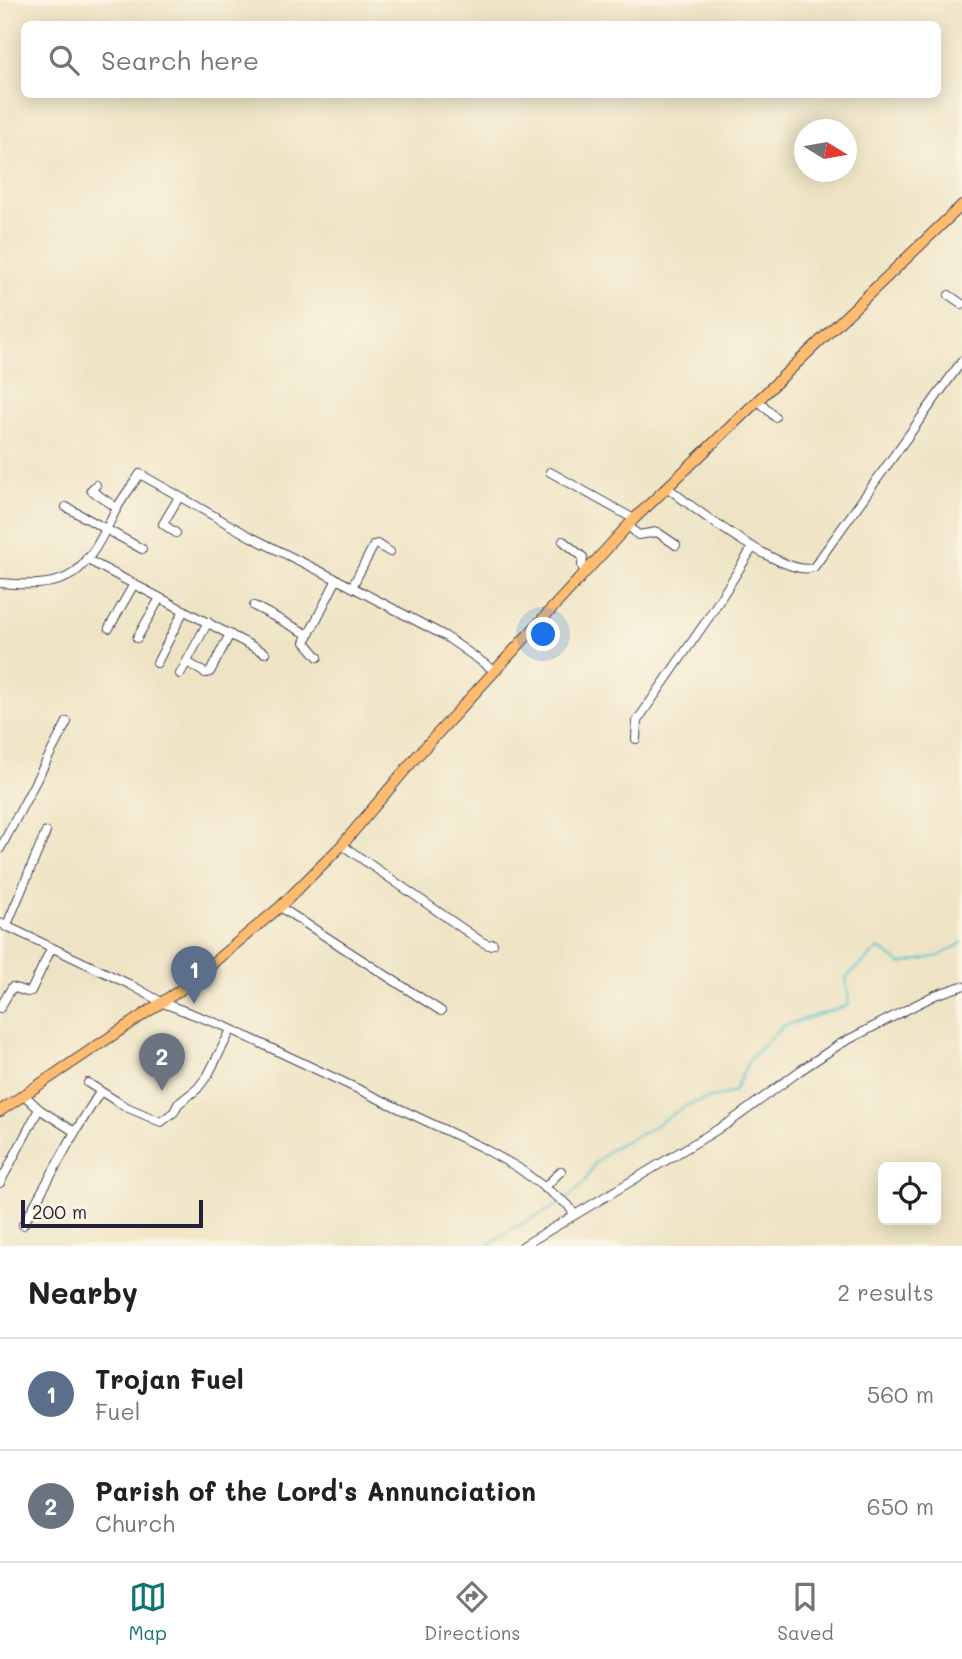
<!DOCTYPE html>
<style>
body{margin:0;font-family:Mali,sans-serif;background:#f6f6f6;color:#202124}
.controls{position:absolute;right:21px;bottom:21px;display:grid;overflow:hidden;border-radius:10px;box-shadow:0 4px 18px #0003}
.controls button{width:63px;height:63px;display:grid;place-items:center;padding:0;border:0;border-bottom:2px solid #e0e0e0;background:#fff;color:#202124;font:35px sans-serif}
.compass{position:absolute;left:794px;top:119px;width:63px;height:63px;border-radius:50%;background:#fff;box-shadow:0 4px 18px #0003;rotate:101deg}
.scale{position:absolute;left:21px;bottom:18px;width:182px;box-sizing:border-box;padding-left:7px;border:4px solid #22223b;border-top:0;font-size:19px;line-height:24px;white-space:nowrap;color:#22223b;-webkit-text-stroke:5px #fcf5e5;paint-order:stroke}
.you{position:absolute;left:544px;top:635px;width:24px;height:24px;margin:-18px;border:5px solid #fff;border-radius:50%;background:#1a73e8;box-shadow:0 0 0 10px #1a73e833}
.badge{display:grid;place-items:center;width:46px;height:46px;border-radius:50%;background:#0f766e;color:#fff;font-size:23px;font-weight:700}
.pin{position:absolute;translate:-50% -58px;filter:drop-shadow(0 2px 4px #0008)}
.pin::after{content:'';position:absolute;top:37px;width:24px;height:21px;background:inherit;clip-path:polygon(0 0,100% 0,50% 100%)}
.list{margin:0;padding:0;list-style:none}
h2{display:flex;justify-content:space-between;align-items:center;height:91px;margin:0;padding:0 28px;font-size:30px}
h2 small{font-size:23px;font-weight:400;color:#757577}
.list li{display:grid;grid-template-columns:46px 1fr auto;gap:21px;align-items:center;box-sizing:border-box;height:112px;padding:0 28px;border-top:2px solid #e0e0e0}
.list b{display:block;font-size:26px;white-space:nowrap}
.list p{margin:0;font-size:23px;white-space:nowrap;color:#757577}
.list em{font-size:23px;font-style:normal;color:#757577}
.icon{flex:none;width:38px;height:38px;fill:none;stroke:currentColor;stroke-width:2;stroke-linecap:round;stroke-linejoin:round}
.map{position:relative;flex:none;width:962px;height:1246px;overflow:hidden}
.search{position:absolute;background:#fff;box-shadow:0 4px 18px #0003;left:21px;right:21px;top:21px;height:77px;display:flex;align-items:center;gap:18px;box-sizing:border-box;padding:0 24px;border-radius:10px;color:#757577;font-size:26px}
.sheet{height:315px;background:#fff}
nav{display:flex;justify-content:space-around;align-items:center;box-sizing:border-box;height:98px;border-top:2px solid #e0e0e0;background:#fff;font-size:19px;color:#757577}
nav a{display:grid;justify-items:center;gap:4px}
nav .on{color:#0f766e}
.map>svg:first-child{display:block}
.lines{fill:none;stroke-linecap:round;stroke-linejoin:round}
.stream{stroke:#55c1cd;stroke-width:2}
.minor-casing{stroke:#413f50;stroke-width:10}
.major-casing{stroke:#413f50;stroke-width:12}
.minor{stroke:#fff;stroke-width:8}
.major{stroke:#febc70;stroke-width:10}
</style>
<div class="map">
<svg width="962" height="1246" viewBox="0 0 962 1246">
<rect width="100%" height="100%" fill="#fcf5e5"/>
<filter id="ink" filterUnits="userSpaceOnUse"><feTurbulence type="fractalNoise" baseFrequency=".0143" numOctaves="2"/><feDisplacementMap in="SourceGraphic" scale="14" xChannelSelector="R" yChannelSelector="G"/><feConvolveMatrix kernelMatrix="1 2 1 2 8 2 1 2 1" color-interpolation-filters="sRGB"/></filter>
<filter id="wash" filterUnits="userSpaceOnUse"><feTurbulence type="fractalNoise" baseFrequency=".00686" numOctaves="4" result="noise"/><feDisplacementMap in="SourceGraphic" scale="28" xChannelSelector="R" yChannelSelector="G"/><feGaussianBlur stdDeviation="1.57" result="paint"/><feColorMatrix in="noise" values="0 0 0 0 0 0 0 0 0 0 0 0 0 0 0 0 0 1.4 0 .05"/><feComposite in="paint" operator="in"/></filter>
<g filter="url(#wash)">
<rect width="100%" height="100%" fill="#eee4c5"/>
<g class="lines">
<g class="stream">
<polyline points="565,1200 584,1183 595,1163 612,1148 648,1130 689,1104 734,1092 750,1058 783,1026 849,1005 846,978 879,948 901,964 939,956 962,943"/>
<path d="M488,1246C509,1227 536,1219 560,1203"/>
</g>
</g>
</g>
<g filter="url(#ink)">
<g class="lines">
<g class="minor-casing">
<g id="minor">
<polyline points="949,295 962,304"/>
<polyline points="758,400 775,417"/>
<polyline points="550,472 634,519"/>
<polyline points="96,485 91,490 117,508"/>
<path d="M667,487C689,505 789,581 814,567L962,361"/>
<polyline points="66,507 142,549"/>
<polyline points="629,526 638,535 657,532 676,545"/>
<polyline points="176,533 163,524 179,497"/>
<polyline points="563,541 583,557 582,566 585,573"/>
<polyline points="86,559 265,653"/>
<path d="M0,583C23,585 54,587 74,573C93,558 105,531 116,510C122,498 132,486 140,474L251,537L352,587L445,636L495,671"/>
<polyline points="352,587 374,545 377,544 390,552"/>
<polyline points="254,606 309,635"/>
<polyline points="109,628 134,584"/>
<polyline points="137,638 160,598"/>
<polyline points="318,657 305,642 337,579"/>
<polyline points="187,662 205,673 210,672 230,634"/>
<polyline points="157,663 184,610"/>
<polyline points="180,674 208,622"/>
<polyline points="636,739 637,721 707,620 753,547"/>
<polyline points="342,845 482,942 489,945 493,944"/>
<polyline points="0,849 67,722"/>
<polyline points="280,907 441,1011"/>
<polyline points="0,923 131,985 163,1003 224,1026 481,1147 517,1167 568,1205 574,1214"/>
<polyline points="6,927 46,832"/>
<polyline points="0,1008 12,987 27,992 31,991 51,949"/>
<polyline points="88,1083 124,1106 161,1122 174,1112 178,1104 197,1089 208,1075 231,1030"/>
<polyline points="23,1094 39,1109 75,1132"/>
<polyline points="0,1183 39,1109"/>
<polyline points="544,1188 561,1171"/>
<polyline points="23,1225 75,1132 100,1092"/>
<polyline points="523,1246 730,1122 801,1070 840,1044 935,995 962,986"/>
</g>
</g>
<g class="major-casing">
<polyline id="major" points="0,1111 204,974 215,961 280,907 342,845 417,756 634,519 962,205"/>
</g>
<use href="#minor" class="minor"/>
<use href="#major" class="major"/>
</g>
</g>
</svg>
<div class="controls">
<button><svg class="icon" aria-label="locate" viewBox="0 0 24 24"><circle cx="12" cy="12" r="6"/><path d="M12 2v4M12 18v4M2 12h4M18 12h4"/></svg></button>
</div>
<svg class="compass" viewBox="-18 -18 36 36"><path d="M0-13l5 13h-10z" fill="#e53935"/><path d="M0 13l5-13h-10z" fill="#757577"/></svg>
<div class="scale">200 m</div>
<div class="you"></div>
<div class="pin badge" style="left:194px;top:1004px;background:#5c6f8a">1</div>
<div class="pin badge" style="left:162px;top:1091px;background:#6b7280">2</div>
<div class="search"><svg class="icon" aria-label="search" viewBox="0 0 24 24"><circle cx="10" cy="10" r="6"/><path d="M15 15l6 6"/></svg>Search here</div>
</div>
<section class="sheet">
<h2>Nearby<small>2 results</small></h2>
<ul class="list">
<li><span class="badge" style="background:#5c6f8a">1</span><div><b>Trojan Fuel</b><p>Fuel</p></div><em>560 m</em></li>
<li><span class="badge" style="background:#6b7280">2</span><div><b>Parish of the Lord's Annunciation</b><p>Church</p></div><em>650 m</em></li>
</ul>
</section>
<nav>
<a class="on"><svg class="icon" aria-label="map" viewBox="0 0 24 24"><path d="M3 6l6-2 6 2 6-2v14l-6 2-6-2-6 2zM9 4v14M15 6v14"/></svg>Map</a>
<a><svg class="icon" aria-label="directions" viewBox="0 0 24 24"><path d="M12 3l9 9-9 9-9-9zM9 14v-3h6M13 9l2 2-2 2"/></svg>Directions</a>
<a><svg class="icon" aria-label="saved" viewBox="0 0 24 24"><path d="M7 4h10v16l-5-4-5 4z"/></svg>Saved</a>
</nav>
